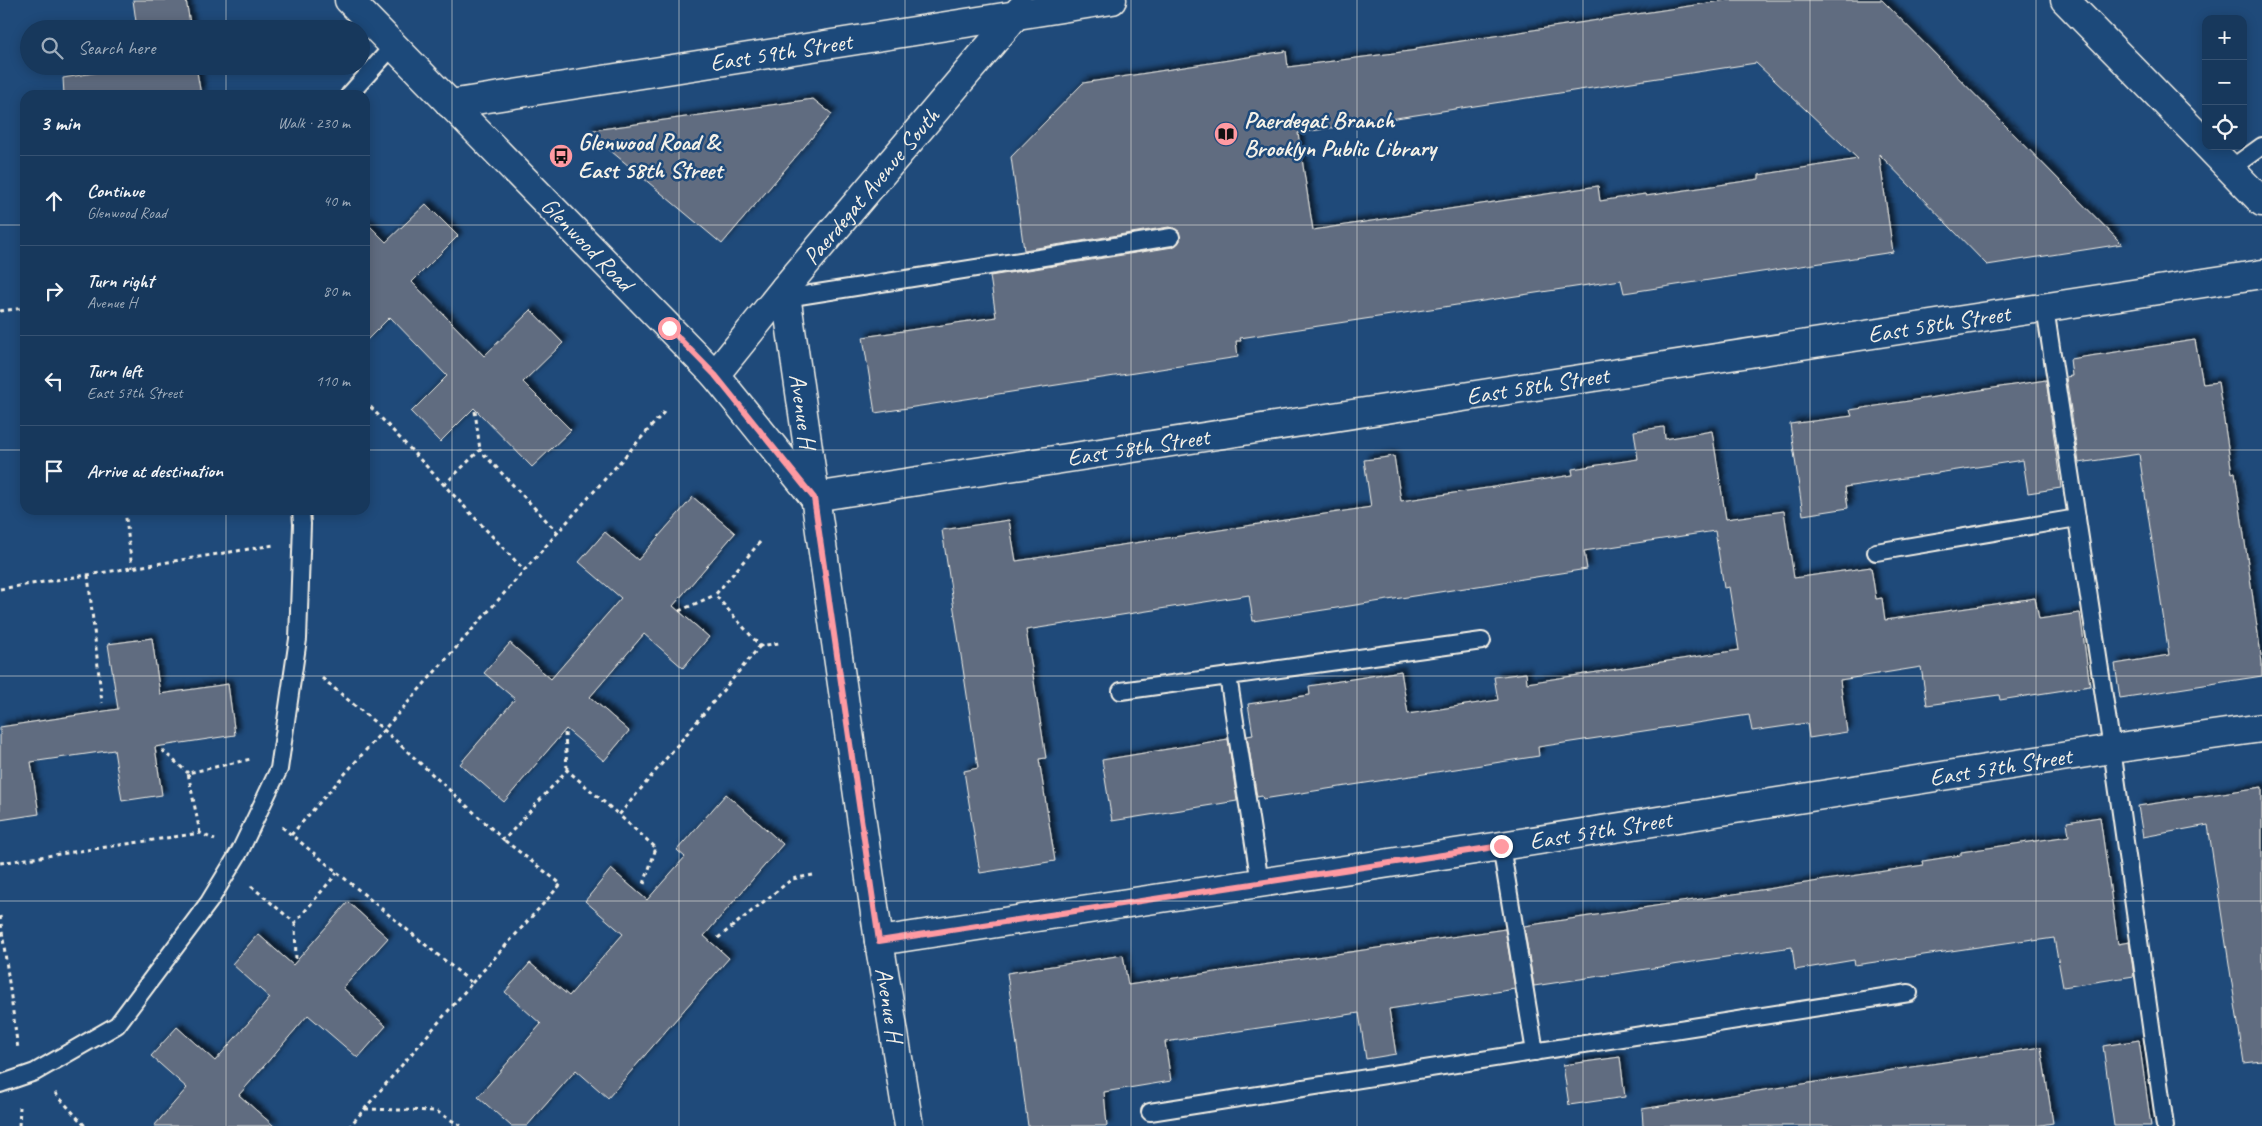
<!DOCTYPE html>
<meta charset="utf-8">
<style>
body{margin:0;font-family:Caveat,sans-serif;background:#244365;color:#f1f3f6}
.controls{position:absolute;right:15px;top:15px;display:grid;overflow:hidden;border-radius:10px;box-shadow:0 2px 12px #0003}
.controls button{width:45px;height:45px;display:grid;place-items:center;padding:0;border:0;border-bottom:1px solid #365272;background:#17385c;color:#f1f3f6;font:25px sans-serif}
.stop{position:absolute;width:15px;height:15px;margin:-11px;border:4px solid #ff9aa2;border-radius:50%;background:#fff}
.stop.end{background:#ff9aa2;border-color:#fff;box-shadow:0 1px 5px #0008}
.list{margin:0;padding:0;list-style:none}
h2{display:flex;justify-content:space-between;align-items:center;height:65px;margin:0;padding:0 20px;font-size:21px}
h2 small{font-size:16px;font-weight:400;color:#9eacbb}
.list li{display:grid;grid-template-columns:32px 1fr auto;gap:15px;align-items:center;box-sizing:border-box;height:90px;padding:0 20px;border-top:1px solid #365272}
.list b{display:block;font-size:19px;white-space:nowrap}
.list p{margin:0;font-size:16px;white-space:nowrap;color:#9eacbb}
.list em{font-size:16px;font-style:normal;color:#9eacbb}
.icon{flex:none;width:28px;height:28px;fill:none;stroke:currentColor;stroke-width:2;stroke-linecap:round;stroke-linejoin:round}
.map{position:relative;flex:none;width:2262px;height:1126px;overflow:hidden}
.search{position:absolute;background:#17385c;box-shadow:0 2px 12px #0003;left:20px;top:20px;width:350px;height:55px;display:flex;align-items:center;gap:12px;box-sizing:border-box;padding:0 18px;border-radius:28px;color:#9eacbb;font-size:19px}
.panel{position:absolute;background:#17385c;box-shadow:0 2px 12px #0003;left:20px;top:90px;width:350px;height:425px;border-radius:15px}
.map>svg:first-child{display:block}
.building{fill:#606c80;stroke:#f4f1e8;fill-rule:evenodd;filter:url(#shadow)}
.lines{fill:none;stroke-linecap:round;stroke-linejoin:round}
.service-casing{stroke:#f4f1e8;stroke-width:20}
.minor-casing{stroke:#f4f1e8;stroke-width:31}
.secondary-casing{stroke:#f4f1e8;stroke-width:31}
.path{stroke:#f4f1e8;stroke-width:3;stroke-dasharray:4 4;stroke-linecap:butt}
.service{stroke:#1f4a7a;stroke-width:16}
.minor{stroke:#1f4a7a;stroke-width:28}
.secondary{stroke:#1f4a7a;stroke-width:28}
.route{stroke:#ff9aa2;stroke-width:6}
.grid{fill:none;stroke:#f4f1e8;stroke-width:1;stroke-opacity:0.55}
.labels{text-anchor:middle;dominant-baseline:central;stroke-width:5;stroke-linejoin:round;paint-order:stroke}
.street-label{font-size:24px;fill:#f4f1e8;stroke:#1f4a7a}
.poi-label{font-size:24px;font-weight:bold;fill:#f4f1e8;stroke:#1f4a7a;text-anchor:start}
</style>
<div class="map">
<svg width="2262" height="1126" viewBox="0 0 2262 1126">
<defs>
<filter id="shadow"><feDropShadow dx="4.5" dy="-4.5" stdDeviation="2.5" flood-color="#0009"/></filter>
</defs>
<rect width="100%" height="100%" fill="#1f4a7a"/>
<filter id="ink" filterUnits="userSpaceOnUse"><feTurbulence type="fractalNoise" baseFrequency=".02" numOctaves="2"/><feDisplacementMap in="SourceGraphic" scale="10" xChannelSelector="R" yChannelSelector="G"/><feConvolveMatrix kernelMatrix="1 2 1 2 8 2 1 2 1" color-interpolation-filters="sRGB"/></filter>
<g filter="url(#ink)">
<g class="building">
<polygon points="133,0 186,0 191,29 137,29"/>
<path d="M1728,0H1882L2122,244L1987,265L1879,154L1893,252L1624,293L1621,280L1299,329L1240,338L1241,341H1236L1238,357L875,413L863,337L996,317L990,276L1173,247L1180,241L1179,231L1169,227L1024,250L1011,157L1083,83L1286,51L1288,67L1417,50L1416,48ZM1756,63L1858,159L1759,175V179L1646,196L1645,194L1600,201L1598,186L1313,230L1298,133Z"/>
<polygon points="136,66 196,66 201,95 64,95 63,78"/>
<polygon points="813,99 832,114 722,244 587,131"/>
<polygon points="426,204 458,236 412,282 484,356 531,310 563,343 523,382 571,430 532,467 474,408 440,442 411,412 447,376 390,317 365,342 365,221 386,242"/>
<polygon points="2195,340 2203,384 2218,382 2232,473 2235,472 2262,662 2262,676 2120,698 2115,664 2169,655 2139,454 2079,463 2066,377 2072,376 2070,359"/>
<polygon points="2046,380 2061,488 2028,493 2023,460 1845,487 1848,508 1803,515 1790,424 1852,416 1850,410"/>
<polygon points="1664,427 1665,439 1712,431 1726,519 1784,511 1794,578 1871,567 1876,599 1882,598 1885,620 2035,598 2039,619 2080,613 2090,686 2000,700 1999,695 1927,705 1921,667 1840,680 1847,732 1809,738 1807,723 1752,731 1749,715 1538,747 1539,756 1263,799 1262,796 1257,797 1247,736 1253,735 1248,704 1310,695 1309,686 1401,671 1408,714 1498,700 1494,677 1526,673 1527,683 1739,650 1729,587 1724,588 1715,531 1584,551 1587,569 1253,621 1249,595 1026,630 1046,758 1039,759 1055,861 980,873 964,771 978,768 942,530 1009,520 1016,561 1371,507 1364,460 1381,458 1394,456 1401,501 1573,475 1572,469 1638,459 1634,431"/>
<polygon points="693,497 735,533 673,606 709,637 683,668 644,634 590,697 629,731 604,761 566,729 504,802 460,764 515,699 484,673 510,643 551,679 621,598 579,562 605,532 638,560"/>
<polygon points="152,638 160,694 228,684 235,735 155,747 162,795 122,801 114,750 31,762 39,814 0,820 0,727 118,709 108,644"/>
<polygon points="1228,739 1237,801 1112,821 1102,760"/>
<polygon points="2262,787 2262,1061 2244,1063 2208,825 2143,837 2138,806"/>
<polygon points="726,794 783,844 704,936 729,958 608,1098 576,1070 527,1126 511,1126 478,1097 541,1024 505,992 530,963 569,996 623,934 585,901 611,869 647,900 685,857 677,850"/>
<polygon points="2100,817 2118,944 2129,942 2134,976 2063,987 2054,938 2033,941 2033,939 1855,965 1854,960 1795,970 1792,947 1534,986 1524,926 1924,865 1923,861 1961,855 1961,852 2069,836 2067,822"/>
<polygon points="348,902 388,938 343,988 386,1026 358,1058 308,1015 239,1095 274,1126 154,1126 187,1088 151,1056 177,1027 215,1061 270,998 232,964 258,934 293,965"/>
<polygon points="1505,929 1515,989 1389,1009 1396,1054 1366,1059 1359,1013 1165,1042 1171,1081 1104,1092 1107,1126 1028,1126 1007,973 1123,955 1128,985"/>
<polygon points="2139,1040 2151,1126 2114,1126 2103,1046"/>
<polygon points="2041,1047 2053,1123 2035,1126 1643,1126 1642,1109"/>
<polygon points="1620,1057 1625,1097 1569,1105 1563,1065"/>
</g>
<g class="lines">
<g class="service-casing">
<g id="service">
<polyline points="349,95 393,46"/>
<polyline points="2230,169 2262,146"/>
<polyline points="786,298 1171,237"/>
<polyline points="2045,308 2112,749 2165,1126"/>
<polyline points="1876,552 2077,518"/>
<polyline points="1228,676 1260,883"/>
<polyline points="1121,691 1482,641"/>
<polyline points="1501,846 1535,1052"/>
<polyline points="0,1084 35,1072 117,1025 209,902 240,851 279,769 298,639 302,524 301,510"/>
<polyline points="1150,1112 1909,993"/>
</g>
</g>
<g class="minor-casing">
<g id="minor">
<path id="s1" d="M349,0L715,375L813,496"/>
<path id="s2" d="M450,104L1112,0"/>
<path id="s3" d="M785,288L879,941L909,1126"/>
<path id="s4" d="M715,375L785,288L1021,9"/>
<path id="s5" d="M814,497L2262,274"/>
<path id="s6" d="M879,941L1501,846L2112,749L2262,728"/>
</g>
</g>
<g class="secondary-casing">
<g id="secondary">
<polyline points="2065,0 2206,144"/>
<polyline points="2208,146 2262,202"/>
</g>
</g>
<g class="path">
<polyline points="0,311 25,308"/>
<polyline points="365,401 524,570"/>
<polyline points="475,411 480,450"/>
<polyline points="444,485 480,450 558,533"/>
<polyline points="125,510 132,568"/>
<polyline points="760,542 715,595 760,646 779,643"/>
<polyline points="88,575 102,703"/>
<polyline points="0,589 274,545"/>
<polyline points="679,611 715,595"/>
<polyline points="322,678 384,730 504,840 567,770 619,815"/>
<polyline points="565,733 567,770"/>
<polyline points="162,750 188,773"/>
<polyline points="282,827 472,983 350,1126"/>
<polyline points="200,833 188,773 251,759"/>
<polyline points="291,835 664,412"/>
<polyline points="0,863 200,833 215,840"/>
<polyline points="644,884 656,848 619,815 760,646"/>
<polyline points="251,886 295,923 337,873"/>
<polyline points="0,916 18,1049"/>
<polyline points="295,923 296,961"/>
<polyline points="718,938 792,879 813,875"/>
<polyline points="472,983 561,884 504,840"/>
<polyline points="55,1093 85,1126"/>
<polyline points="365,1109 436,1111 461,1126"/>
<polyline points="19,1126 20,1107"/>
</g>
<use href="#service" class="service"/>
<use href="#minor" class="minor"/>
<use href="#secondary" class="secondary"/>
</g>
</g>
<g class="lines" filter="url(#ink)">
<polyline class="route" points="669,328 715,375 814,498 879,941 1501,846"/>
</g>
<path class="grid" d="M226,0V29M452,0V1126M679,0V1126M905,0V1126M1131,0V1126M1357,0V1126M1583,0V1126M1810,0V1126M2036,0V1126M226,66V95M0,225H25M365,225H2262M0,450H25M365,450H2262M226,510V1126M0,676H2262M0,901H2262"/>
<defs>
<g id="library-disc" transform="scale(1.25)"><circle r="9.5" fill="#ff9aa2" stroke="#1f4a7a"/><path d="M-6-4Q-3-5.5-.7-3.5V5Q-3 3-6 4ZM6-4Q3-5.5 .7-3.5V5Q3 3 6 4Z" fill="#111"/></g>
<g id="bus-disc" transform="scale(1.25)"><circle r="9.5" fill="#ff9aa2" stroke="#1f4a7a"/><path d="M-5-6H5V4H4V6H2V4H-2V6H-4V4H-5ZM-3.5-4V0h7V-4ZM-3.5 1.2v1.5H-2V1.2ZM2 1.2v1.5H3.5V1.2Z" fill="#111"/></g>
</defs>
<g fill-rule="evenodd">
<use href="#library-disc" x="1226" y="134"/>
<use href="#bus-disc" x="561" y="156"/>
</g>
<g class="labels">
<g class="street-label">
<text stroke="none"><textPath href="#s2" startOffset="335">East 59th Street</textPath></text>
<text stroke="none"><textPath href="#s4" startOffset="245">Paerdegat Avenue South</textPath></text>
<text stroke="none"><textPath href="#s1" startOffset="341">Glenwood Road</textPath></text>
<text stroke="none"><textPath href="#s5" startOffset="1138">East 58th Street</textPath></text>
<text stroke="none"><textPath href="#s5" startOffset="732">East 58th Street</textPath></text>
<text stroke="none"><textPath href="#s3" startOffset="124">Avenue H</textPath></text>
<text stroke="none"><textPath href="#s5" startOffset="328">East 58th Street</textPath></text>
<text stroke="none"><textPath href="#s6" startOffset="1135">East 57th Street</textPath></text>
<text stroke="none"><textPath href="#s6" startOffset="730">East 57th Street</textPath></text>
<text stroke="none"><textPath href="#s3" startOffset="724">Avenue H</textPath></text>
</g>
<g class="poi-label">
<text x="1244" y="120">Paerdegat Branch<tspan x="1244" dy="28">Brooklyn Public Library</tspan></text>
<text x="578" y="142">Glenwood Road &amp;<tspan x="578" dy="28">East 58th Street</tspan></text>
</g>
</g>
</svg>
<div class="controls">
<button>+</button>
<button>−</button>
<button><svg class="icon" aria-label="locate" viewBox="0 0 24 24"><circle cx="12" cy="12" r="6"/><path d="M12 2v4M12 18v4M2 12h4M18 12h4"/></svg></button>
</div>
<div class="stop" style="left:669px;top:328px"></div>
<div class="stop end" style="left:1501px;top:846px"></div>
<div class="search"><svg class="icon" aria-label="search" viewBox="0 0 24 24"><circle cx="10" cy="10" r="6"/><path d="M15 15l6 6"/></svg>Search here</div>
<section class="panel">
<h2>3 min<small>Walk · 230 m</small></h2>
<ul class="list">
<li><svg class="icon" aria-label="ahead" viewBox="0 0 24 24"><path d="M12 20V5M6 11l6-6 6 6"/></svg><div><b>Continue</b><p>Glenwood Road</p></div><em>40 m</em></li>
<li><svg class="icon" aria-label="right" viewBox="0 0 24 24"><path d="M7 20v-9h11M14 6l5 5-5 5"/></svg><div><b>Turn right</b><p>Avenue H</p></div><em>80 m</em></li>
<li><svg class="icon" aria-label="left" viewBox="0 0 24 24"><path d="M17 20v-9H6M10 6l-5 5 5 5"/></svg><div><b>Turn left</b><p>East 57th Street</p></div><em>110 m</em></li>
<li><svg class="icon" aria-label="arrive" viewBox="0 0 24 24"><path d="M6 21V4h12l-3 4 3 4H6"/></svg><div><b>Arrive at destination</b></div></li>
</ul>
</section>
</div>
